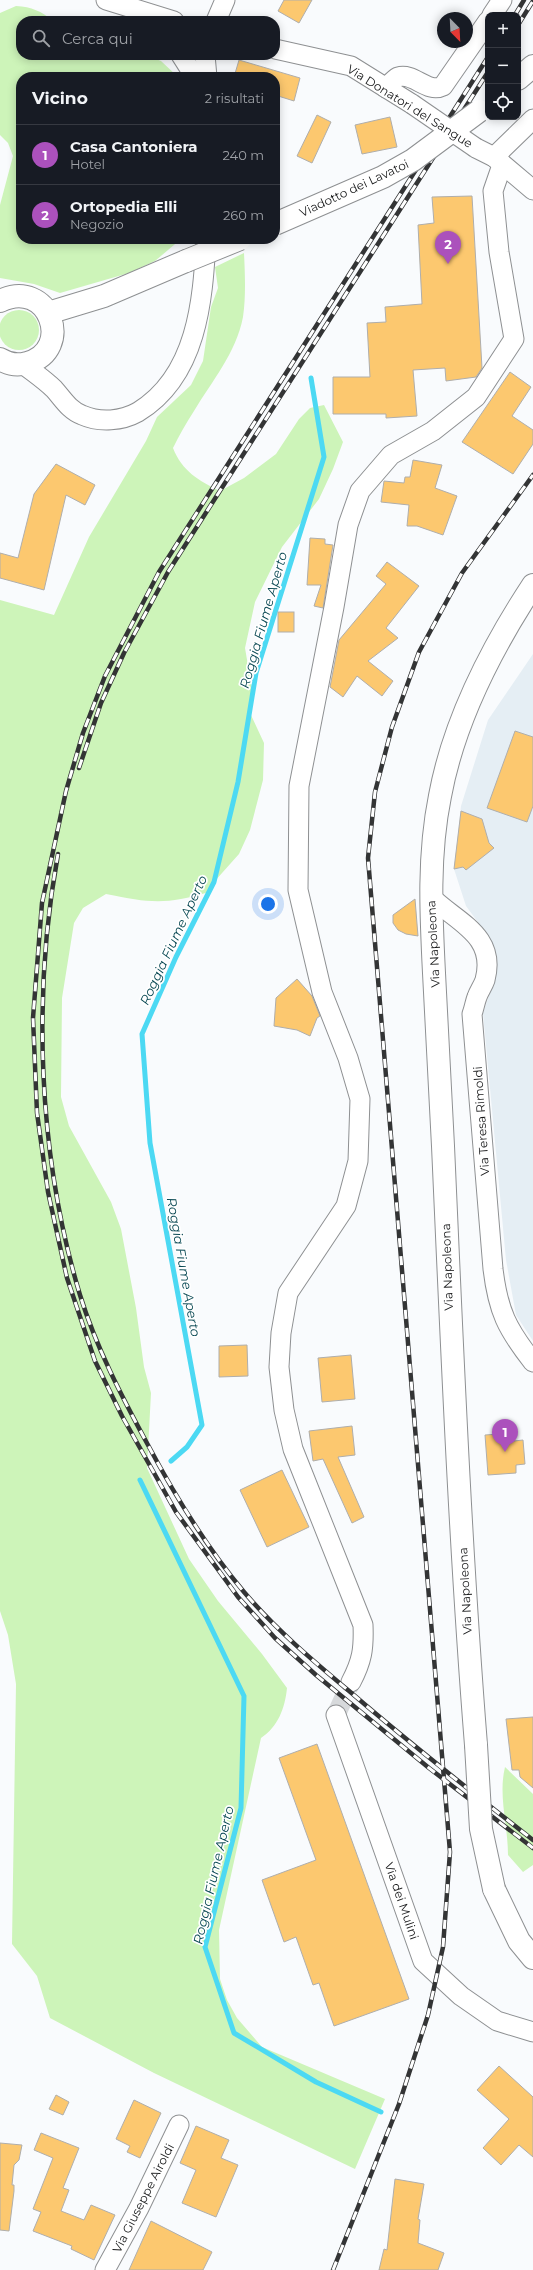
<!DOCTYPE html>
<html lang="it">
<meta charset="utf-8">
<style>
body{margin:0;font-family:Montserrat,sans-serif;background:#242831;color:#f1f3f6}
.controls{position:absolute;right:12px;top:12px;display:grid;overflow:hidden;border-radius:8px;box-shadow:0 2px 10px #0003}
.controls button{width:36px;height:36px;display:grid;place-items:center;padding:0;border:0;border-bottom:1px solid #363941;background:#171b24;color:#f1f3f6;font:20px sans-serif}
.compass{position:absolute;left:437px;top:12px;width:36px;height:36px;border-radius:50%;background:#171b24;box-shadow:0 2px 10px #0003;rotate:156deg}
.you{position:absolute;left:268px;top:904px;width:14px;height:14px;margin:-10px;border:3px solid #fff;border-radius:50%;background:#1a73e8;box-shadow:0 0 0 6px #1a73e833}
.badge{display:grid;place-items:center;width:26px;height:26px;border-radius:50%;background:#ab51bc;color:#fff;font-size:13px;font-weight:700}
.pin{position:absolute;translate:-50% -33px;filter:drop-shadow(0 1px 2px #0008)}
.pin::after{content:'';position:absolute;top:21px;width:14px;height:12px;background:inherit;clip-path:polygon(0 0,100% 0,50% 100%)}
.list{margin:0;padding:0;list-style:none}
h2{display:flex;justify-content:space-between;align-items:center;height:52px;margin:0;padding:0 16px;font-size:17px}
h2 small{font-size:13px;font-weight:400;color:#9ea1a6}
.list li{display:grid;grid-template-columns:26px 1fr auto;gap:12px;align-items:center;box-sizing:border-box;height:60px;padding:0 16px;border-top:1px solid #363941}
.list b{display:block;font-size:15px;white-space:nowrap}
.list p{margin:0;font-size:13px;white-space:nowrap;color:#9ea1a6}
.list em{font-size:13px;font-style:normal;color:#9ea1a6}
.icon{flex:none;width:22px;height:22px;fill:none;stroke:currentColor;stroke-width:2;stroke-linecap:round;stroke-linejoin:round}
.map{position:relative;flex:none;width:533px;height:2270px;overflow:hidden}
.search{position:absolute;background:#171b24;box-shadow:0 2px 10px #0003;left:16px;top:16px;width:264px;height:44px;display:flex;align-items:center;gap:10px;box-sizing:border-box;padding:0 14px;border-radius:16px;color:#9ea1a6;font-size:15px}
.panel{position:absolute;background:#171b24;box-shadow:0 2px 10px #0003;left:16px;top:72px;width:264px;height:172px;border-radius:16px}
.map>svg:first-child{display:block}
.built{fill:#e5eef4}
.green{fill:#cdf4b9}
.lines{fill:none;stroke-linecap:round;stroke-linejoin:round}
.stream{stroke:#4cd9f3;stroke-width:5}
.building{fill:#fcc86f;stroke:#afaeac}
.minor-tunnel{stroke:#d7d9db;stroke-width:19;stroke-dasharray:19 10;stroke-linecap:butt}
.minor-casing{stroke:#8e9092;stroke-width:21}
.major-casing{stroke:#8e9092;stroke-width:24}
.minor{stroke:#fff;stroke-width:19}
.major{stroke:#fff;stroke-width:22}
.rail-casing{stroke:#333435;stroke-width:4.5}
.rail{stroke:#fff;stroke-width:3;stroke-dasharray:9;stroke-linecap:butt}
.minor-bridge-casing{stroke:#8e9092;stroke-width:21;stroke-linecap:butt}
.major-bridge-casing{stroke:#8e9092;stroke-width:24;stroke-linecap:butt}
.minor-bridge{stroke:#fff;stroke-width:19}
.major-bridge{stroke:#fff;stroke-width:22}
.labels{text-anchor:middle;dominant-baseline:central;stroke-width:3.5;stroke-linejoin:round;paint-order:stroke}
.street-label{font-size:12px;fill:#161718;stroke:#fff}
.water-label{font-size:13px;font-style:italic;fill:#064651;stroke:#fff}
</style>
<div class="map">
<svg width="533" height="2270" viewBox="0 0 533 2270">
<rect width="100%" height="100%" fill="#f9fbfd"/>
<polygon class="built" points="533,654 533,1341 516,1315 506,1260 483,1013 497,971 495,954 491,940 466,906 454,869 461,806 488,720"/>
<g class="green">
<path d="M16,6C32,7 41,11 53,21H21V55H146L161,61L178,77H21V239H181L155,261L129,273L60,293L34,284L0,278V205L13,156L8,143L0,135V13Z"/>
<path d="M244,253C245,273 246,297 243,317C236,353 212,381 194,411C186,423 179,436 173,448C182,471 199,481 220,491L244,478L276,454L299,419L310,408L324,405L343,442L333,469L319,499L282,547L255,602L245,648L253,695L250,713L264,743L263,780L250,830L239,854L214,882L209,892C166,905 150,903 106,894L83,908L74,923L62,998L61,1097L69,1126L111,1202L121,1229L136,1308L144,1367L151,1393L147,1468L189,1559L218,1601L262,1654L287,1688C285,1708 278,1727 261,1738L219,1930L220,1979L227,2000L237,2018L262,2047L385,2099L355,2169L154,2073L50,2018L37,1976L12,1944L16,1684L8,1635L0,1611V600L54,615L89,537L146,441L157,417L191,385L203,361L211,307L218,288L215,267Z"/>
<circle cx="19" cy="330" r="20"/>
<path d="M505,1767L533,1794V1865L523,1872L508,1855C508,1825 498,1796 505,1767Z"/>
</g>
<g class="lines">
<g class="stream">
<polyline points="171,1461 187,1447 202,1425 150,1143 142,1034 176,957 214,882 238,782 256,673 324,457 311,378"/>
<polyline points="140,1480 244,1696 241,1808 205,1947 234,2033 316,2082 381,2112"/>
</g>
</g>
<g class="building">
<polygon points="284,0 312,0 299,23 278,11"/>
<polygon points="239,60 300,78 294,101 275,95 275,77 234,77"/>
<polygon points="317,115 331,122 312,163 297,156"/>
<polygon points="390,117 397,147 362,154 355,125"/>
<polygon points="472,196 482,368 476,377 446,381 445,368 413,370 417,416 386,418 386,414 333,414 333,377 370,377 367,323 386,322 385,307 422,304 418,225 434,223 432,197"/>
<polygon points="510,372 531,387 512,416 533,430 533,444 513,474 462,442"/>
<polygon points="413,460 442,465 435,488 457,496 443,535 417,526 407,526 409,505 381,502 384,481 404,483 405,477 410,477"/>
<polygon points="56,464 95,485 85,505 66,495 44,590 0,578 0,553 18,558 34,494"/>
<polygon points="310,538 325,539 325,544 333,545 323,608 314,606 321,585 307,585"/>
<polygon points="387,562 419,586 386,628 398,638 368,661 393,681 382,696 357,676 343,697 330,687 339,640 386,584 376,576"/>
<rect x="278" y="612" width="16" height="20"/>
<polygon points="515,731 533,737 533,806 527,822 487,808"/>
<polygon points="461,811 482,819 489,843 494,848 466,870 463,867 454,869"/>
<polygon points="415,899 418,936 406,934 398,930 393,923 393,915"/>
<polygon points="297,979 312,996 320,1016 317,1018 310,1036 297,1030 274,1026 276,998"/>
<polygon points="247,1345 248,1376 219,1377 219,1346"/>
<polygon points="351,1355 355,1399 322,1402 318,1358"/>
<polygon points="352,1426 355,1455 338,1457 364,1517 352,1523 323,1459 313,1461 309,1431"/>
<polygon points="513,1433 514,1441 523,1440 525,1464 516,1465 516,1473 488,1475 485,1435"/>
<polygon points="282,1470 309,1527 267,1547 240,1490"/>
<polygon points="533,1717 533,1788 520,1777 519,1770 512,1770 506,1719"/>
<polygon points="317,1744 409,1999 334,2026 319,1983 313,1985 296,1937 284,1942 262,1880 316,1860 279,1758"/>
<polygon points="499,2066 533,2097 533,2157 519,2145 501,2165 483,2148 509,2119 477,2090"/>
<polygon points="56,2095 69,2102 63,2115 49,2109"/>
<polygon points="134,2100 161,2113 140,2158 127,2152 130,2146 116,2139"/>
<polygon points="196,2126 229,2140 221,2158 238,2165 216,2217 182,2203 196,2170 180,2163"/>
<polygon points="41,2133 79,2148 63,2188 69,2190 61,2211 84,2220 91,2205 115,2215 94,2260 71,2249 72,2246 33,2231 41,2212 33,2209 53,2158 34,2150"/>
<polygon points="0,2143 22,2145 19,2160 14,2165 12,2185 14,2185 14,2191 9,2231 0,2230"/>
<polygon points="395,2179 424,2184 418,2219 420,2220 418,2243 444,2253 438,2270 379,2270 384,2249 387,2250"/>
<polygon points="151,2221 212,2252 203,2270 129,2270"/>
</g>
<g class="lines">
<polyline class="minor-tunnel" points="336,1715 351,1682"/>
<g class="minor-casing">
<g id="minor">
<polyline points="106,0 174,21"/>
<polyline points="492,15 502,0"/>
<polyline points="216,21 225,0"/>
<polyline points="275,49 351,66 412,104"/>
<polyline points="181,55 195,77"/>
<polyline points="205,55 207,77"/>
<path d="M386,88C389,85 394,79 398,77C414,72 427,94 443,86L488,21"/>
<polyline points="476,148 494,157 533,190"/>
<polyline points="494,157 533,119"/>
<path d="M23,364C33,372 45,380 54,389C63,399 69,410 82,415C100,423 122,421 138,412C197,376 203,301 206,239"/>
<path d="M431,897C456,922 497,935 485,980C483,986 479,991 477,997C475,1002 474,1009 472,1014L493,1269C498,1311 507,1329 533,1362"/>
<path d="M351,1682C362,1661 364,1649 363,1625L293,1449L284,1410L279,1367L281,1333L288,1293L346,1206L358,1161L360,1099L348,1058L322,992L298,890L299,786L334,607L348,525L360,491L391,455L433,431L476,397L514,339L499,252L493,191L502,165"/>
<polyline points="336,1715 423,1961 461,1996 497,2021 533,2032"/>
<polyline points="105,2270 139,2208 179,2125"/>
</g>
</g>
<g class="major-casing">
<g id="major">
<polyline points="518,79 533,66"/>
<path d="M0,301C49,277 75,350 27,363C17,366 8,364 0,359"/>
<polyline points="48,313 104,296 186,261"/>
<path d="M476,1745C460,1545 452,1346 443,1146C440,1088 437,1031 434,973C431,914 428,855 440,796C454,720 491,649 533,585"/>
<polyline points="494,1889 519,1941 533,1958"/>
</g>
</g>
<use href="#minor" class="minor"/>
<use href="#major" class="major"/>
<g class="rail-casing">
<g id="rail">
<polyline points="515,15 524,0"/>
<polyline points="518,25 533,1"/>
<polyline points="488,57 159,572 105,676 83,733 66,791 42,903 33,1018 37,1113 48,1192 67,1278 95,1361 122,1416 176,1512 238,1597 275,1638 316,1675 429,1768 533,1848"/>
<polyline points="79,768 101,703 124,653 168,572 488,72"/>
<path d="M58,854C32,996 38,1156 80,1295C96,1347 122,1397 148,1445C174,1494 208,1549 244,1592C277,1631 317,1664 355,1696C413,1746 473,1793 533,1840"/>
<polyline points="333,2270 399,2104 428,2015 443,1947 450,1852 368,858 375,792 392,727 419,652 462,573 533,475"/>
</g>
</g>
<use href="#rail" class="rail"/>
<g class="minor-bridge-casing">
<polyline id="minor-bridge" points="412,104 476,148"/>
</g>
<g class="major-bridge-casing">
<g id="major-bridge">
<polyline points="275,224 383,177 413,160 479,111"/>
<polyline points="186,261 240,239"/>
<polyline points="476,1745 481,1829 494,1889"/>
</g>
</g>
<use href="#minor-bridge" class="minor-bridge"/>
<use href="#major-bridge" class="major-bridge"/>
</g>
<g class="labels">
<g class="street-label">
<text transform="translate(410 106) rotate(32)">Via Donatori del Sangue</text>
<text transform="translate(354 188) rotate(-25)">Viadotto dei Lavatoi</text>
<text transform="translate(433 944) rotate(-93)">Via Napoleona</text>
<text transform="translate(481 1121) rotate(-94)">Via Teresa Rimoldi</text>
<text transform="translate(447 1267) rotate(-92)">Via Napoleona</text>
<text transform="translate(465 1591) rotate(-93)">Via Napoleona</text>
<text transform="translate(402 1901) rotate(71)">Via dei Mulini</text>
<text transform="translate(143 2198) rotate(-63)">Via Giuseppe Airoldi</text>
</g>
<g class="water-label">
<text transform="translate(263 620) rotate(-74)">Roggia Fiume Aperto</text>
<text transform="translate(173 940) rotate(-65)">Roggia Fiume Aperto</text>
<text transform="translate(184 1267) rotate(80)">Roggia Fiume Aperto</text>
<text transform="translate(213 1875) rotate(-77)">Roggia Fiume Aperto</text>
</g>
</g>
</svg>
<div class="controls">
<button>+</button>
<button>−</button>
<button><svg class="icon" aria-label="locate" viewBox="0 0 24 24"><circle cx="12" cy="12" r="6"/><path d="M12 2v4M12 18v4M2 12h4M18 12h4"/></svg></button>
</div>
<svg class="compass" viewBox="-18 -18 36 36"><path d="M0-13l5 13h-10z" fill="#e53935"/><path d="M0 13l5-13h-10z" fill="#9ea1a6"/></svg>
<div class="you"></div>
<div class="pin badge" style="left:505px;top:1452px">1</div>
<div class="pin badge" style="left:448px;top:264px">2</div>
<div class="search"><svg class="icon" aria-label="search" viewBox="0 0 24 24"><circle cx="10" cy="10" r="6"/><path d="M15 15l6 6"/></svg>Cerca qui</div>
<section class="panel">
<h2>Vicino<small>2 risultati</small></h2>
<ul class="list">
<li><span class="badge">1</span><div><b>Casa Cantoniera</b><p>Hotel</p></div><em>240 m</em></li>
<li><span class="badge">2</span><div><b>Ortopedia Elli</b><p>Negozio</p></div><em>260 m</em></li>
</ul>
</section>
</div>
